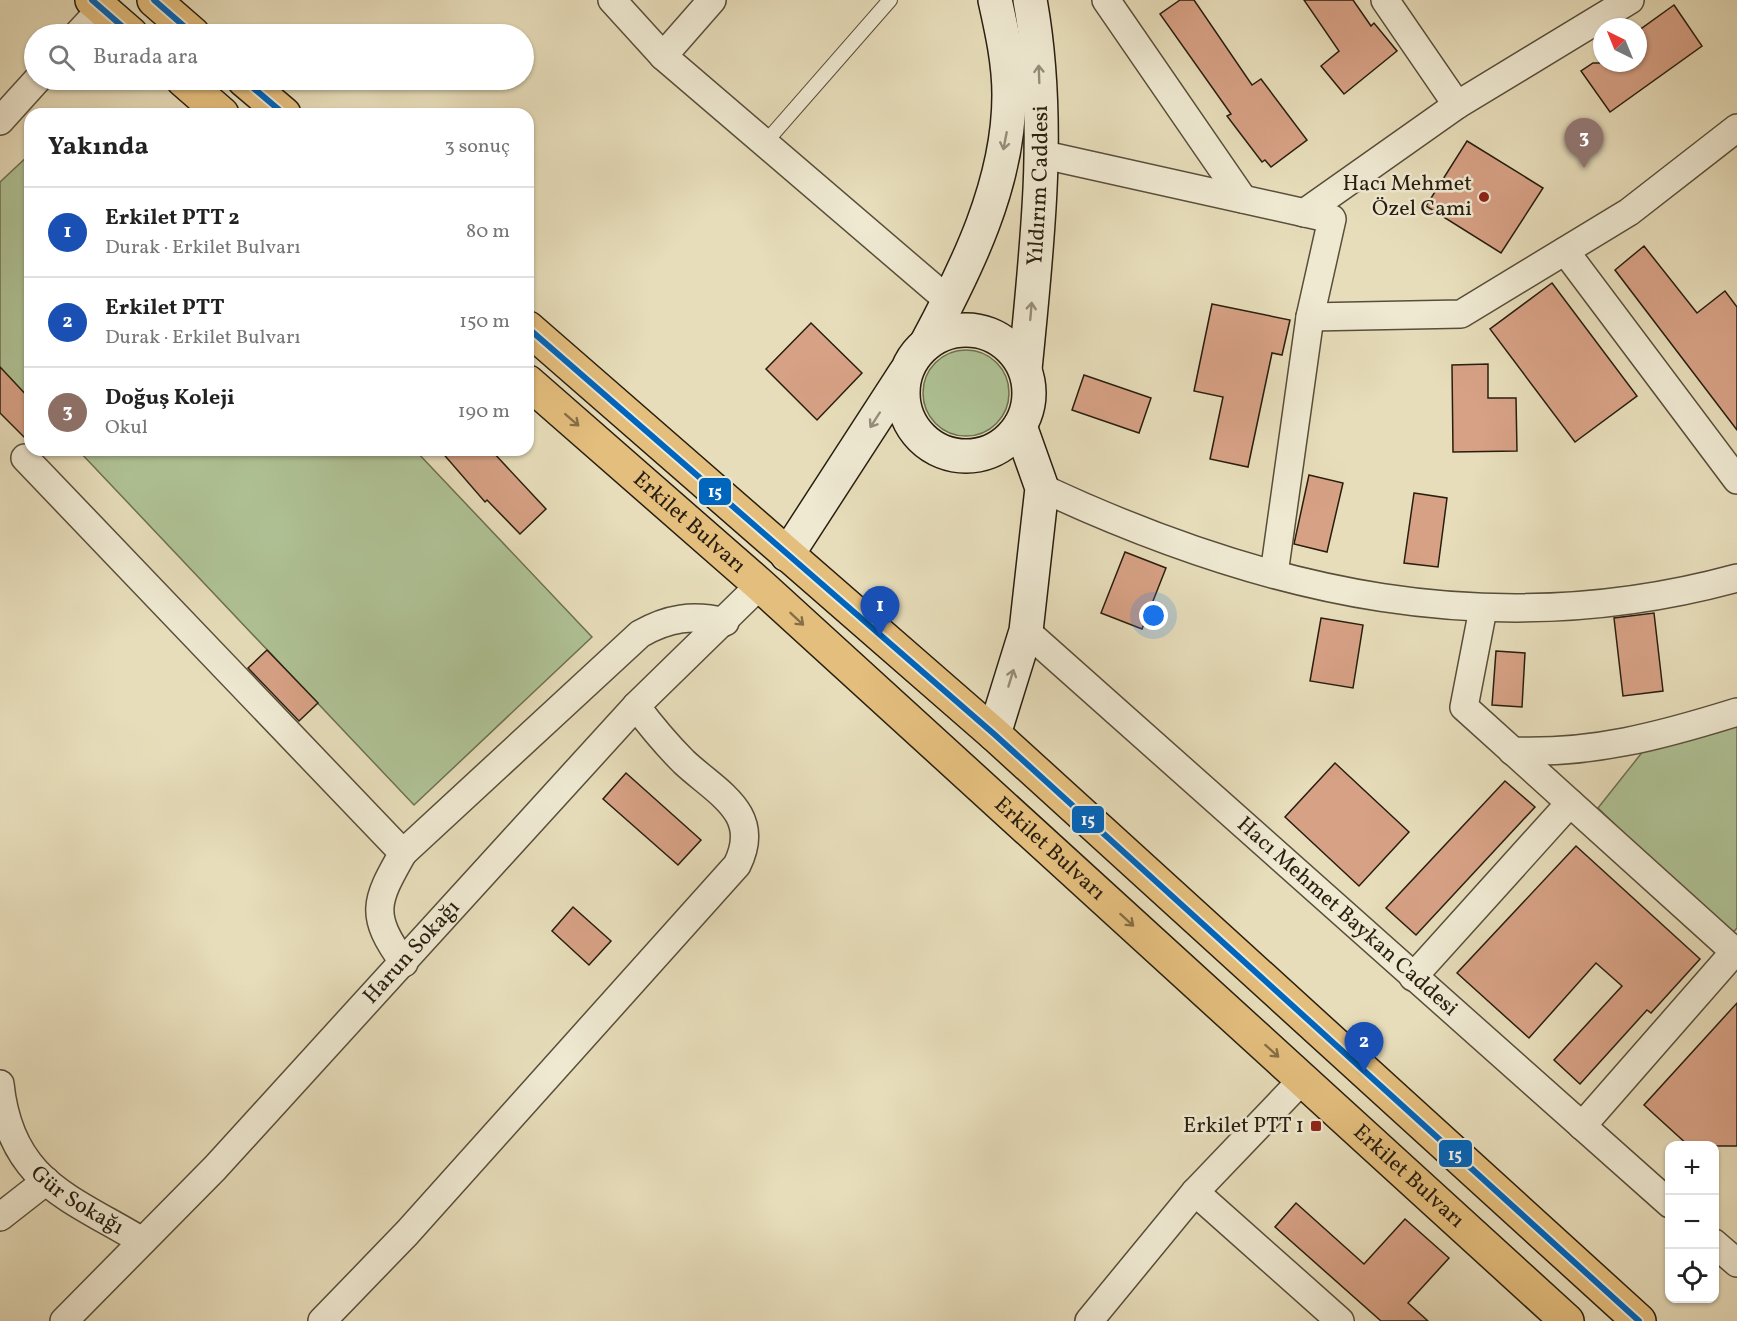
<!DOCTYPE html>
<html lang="tr">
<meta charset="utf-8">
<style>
body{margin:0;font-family:Vollkorn,serif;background:#f2f2f2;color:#222}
.controls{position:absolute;right:18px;bottom:18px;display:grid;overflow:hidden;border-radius:12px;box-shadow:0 2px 4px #0004}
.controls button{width:54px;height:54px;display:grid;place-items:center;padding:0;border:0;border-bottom:2px solid #e0e0e0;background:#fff;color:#222;font:30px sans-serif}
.compass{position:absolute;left:1593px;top:18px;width:54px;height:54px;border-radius:50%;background:#fff;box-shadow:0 2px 4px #0004;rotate:317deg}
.you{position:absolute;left:1154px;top:616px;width:21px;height:21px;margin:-15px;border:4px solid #fff;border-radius:50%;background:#1a73e8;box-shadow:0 0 0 9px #1a73e833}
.badge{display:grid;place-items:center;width:39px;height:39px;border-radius:50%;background:#8f2418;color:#fff;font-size:20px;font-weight:700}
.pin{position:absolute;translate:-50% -50px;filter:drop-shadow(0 2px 3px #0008)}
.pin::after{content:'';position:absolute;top:32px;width:21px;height:18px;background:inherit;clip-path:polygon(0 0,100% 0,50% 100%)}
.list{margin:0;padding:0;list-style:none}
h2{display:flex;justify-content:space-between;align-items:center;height:78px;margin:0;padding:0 24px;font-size:26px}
h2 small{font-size:20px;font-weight:400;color:#767676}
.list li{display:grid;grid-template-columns:39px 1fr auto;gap:18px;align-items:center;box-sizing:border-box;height:90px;padding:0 24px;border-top:2px solid #e0e0e0}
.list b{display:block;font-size:22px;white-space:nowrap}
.list p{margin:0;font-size:20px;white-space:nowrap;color:#767676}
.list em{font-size:20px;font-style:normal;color:#767676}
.icon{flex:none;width:33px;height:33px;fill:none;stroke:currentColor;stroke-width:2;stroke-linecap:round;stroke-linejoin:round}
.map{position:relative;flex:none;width:1737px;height:1321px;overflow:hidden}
.search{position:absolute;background:#fff;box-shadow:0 2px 4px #0004;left:24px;top:24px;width:510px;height:66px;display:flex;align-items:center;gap:15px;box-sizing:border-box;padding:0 21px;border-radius:33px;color:#767676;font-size:22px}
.panel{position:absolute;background:#fff;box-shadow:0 2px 4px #0004;left:24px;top:108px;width:510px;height:348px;border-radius:18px}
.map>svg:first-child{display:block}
.green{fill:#afc295;stroke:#6c7052;stroke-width:1.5}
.building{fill:#d7a185;stroke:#281e0f;stroke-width:1.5}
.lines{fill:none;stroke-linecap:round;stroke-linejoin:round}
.lane-casing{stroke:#584e3a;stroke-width:16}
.street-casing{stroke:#584e3a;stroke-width:30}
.secondary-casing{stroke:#281e0f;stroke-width:36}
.primary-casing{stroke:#281e0f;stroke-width:36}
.lane{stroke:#efe9d2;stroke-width:14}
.street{stroke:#efe9d2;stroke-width:27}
.secondary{stroke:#efe9d2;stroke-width:33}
.primary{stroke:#e4be7d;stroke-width:33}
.bus-1-casing{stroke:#efe9d2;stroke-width:10}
.bus-1{stroke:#0065bd;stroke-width:6}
.oneway{stroke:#958e7a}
.oneway2{stroke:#866e46}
.poi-dot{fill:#8f2418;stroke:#efe9d2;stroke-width:2}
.labels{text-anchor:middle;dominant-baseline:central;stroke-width:5;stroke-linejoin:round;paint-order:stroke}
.street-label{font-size:22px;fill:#281e0f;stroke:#efe9d2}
.poi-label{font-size:22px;fill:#281e0f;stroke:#efe9d2;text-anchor:end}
.line-badge{stroke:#efe9d2;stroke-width:2}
.badge-label{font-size:16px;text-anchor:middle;font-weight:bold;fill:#fff}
</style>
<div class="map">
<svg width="1737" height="1321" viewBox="0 0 1737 1321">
<rect width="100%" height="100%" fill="#e7ddba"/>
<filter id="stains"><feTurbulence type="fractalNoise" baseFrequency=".00333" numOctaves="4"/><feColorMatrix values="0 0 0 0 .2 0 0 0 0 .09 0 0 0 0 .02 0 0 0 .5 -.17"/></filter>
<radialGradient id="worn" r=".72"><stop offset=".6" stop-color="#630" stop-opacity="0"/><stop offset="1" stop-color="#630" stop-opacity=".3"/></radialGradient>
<g class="green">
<polygon points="30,154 30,399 0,367 0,182"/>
<circle cx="966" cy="393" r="43"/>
<polygon points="78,450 415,450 592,637 414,805"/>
<polygon points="1737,724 1737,928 1730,936 1598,808 1644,750"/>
</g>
<g class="building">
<polygon points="1180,0 1194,0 1252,85 1261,79 1307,140 1271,167 1265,160 1262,162 1227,116 1231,114 1160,14"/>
<polygon points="1304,0 1353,0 1371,26 1374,23 1397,51 1344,94 1321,66 1339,51"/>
<polygon points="1674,5 1702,46 1610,112 1581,71 1593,63 1638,63 1638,31"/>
<polygon points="1467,141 1543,188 1501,253 1426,206"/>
<polygon points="1644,246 1697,313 1725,291 1737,307 1737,430 1615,270"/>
<polygon points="1552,283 1637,396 1575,442 1490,329"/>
<polygon points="1212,304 1290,320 1282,355 1272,353 1248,467 1210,459 1223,397 1194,391"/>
<polygon points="811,323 862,373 817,420 766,369"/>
<polygon points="1488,364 1488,398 1516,398 1517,451 1453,452 1452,365"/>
<polygon points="0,367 30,399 30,443 0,413"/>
<polygon points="1084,375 1151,398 1139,433 1072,410"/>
<polygon points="440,450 491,450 546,509 520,534 487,500 485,502"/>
<polygon points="1309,475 1343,483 1327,552 1294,544"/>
<polygon points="1414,493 1447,498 1438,567 1404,563"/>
<polygon points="1125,552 1166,568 1142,629 1101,613"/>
<polygon points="1654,613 1663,691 1623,696 1614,618"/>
<polygon points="1321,618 1363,625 1353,688 1310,681"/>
<polygon points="267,650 318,703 299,721 248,668"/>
<polygon points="1496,651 1525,653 1522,707 1492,705"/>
<polygon points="1335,763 1409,832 1359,886 1285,817"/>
<polygon points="626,773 701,840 678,865 603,799"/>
<polygon points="1505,781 1535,807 1416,935 1386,908"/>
<polygon points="1576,846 1700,959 1651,1013 1647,1010 1580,1084 1554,1060 1622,986 1596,963 1529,1038 1457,973"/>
<polygon points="573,907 611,941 589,965 552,931"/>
<polygon points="1737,1003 1737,1146 1689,1146 1644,1105"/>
<polygon points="1296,1203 1364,1264 1405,1219 1449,1258 1408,1303 1428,1321 1381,1321 1275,1227"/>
</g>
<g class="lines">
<g class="lane-casing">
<polyline id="lane" points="764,144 890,0"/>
</g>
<g class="street-casing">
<g id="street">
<polyline points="612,0 663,56 949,301"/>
<polyline points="1106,0 1243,199"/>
<polyline points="1385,0 1457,105"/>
<polyline points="78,34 102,8"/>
<polyline points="663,56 712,0"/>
<polyline points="0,121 37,80"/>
<polyline points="1040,154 1332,219 1310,317 1274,574"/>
<polyline points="1304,213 1457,105 1630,0"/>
<polyline points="1565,251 1737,480"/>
<polyline points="1310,317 1461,314 1629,212 1737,128"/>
<path d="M25,458L403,853C375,902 369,915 404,963"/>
<path d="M1042,488C1267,593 1492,645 1737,578"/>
<polyline points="1483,609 1464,707 1735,952"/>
<path id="s1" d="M1026,631L1670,1204"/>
<path d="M1512,751C1593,754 1660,736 1737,712"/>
<path d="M403,853L640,634C668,618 693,614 725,622"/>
<polyline points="1413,977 1570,803"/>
<path id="s2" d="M0,1084C10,1181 69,1197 142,1241"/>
<polyline points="1582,1126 1737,949"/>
<polyline points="1195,1192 1340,1321"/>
<polyline points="0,1217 46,1181"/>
<polyline points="1714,1243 1737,1263"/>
<path id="s3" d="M64,1321L215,1168L636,706L760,585"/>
<path d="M322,1321L407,1233L737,865C763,813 717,793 684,762C667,745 651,726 636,706"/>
<polyline points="1089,1321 1195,1192 1303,1079"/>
</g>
</g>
<g class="secondary-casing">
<g id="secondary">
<circle cx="966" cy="393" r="63"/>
<path d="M926,344C967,268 1009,183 1009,95C1009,63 1002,31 995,0"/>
<path id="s4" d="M1025,369C1037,247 1052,121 1030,0"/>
<polyline points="787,555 905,373"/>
<polyline points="994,734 1026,631 1042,488 1020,426"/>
</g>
</g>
<g class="primary-casing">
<g id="primary">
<polyline points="92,0 131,34"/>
<polyline points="154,0 193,34"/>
<polyline points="183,80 222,114"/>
<polyline points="244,80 284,114"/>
<polyline points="528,328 994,734 1639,1321"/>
<path id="s5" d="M528,382L760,585L1567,1321"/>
</g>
</g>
<use href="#lane" class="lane"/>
<use href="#street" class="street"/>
<use href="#secondary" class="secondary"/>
<use href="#primary" class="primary"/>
<g class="bus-1-casing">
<g id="bus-1">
<polyline points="92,0 131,34"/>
<polyline points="154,0 193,34"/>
<polyline points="244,80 284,114"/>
<polyline points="528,328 994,734 1639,1321"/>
</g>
</g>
<use href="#bus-1" class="bus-1"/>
</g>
<defs><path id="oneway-shaft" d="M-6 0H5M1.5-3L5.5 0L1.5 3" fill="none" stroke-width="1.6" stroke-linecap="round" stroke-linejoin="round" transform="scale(1.5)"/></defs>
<g class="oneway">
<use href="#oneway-shaft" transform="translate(1039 74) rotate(-92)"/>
<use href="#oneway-shaft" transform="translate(1005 141) rotate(101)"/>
<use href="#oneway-shaft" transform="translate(1031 311) rotate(-85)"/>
<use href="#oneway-shaft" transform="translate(875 420) rotate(123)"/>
<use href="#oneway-shaft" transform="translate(1011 678) rotate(-73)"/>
</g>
<g class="oneway2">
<use href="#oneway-shaft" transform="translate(572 420) rotate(41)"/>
<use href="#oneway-shaft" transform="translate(797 619) rotate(43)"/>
<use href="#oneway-shaft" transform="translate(1127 920) rotate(42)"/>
<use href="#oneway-shaft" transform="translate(1272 1051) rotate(42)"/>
</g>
<g class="poi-dot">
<circle cx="1484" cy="197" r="6"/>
<rect x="1310" y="1120" width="12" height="12" rx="3"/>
</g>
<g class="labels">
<g class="street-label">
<text stroke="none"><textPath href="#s4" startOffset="184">Yıldırım Caddesi</textPath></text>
<text stroke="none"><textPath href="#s5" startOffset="214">Erkilet Bulvarı</textPath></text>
<text stroke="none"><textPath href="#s5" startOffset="700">Erkilet Bulvarı</textPath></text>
<text stroke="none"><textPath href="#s1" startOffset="430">Hacı Mehmet Baykan Caddesi</textPath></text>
<text stroke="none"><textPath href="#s3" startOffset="507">Harun Sokağı</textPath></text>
<text stroke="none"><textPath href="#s5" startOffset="1186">Erkilet Bulvarı</textPath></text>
<text stroke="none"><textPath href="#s2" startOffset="147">Gür Sokağı</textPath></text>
</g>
<g class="poi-label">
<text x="1472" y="184">Hacı Mehmet<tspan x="1472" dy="25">Özel Cami</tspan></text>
<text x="1304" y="1126">Erkilet PTT 1</text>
</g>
</g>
<g class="line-badge">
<rect x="698" y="477" width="34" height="29" rx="6" fill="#0065bd"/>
<rect x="1071" y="805" width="34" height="29" rx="6" fill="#0065bd"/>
<rect x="1438" y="1139" width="35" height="29" rx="6" fill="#0065bd"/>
</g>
<g class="badge-label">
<text x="715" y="497">15</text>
<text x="1088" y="825">15</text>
<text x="1455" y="1160">15</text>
</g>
<rect width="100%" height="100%" filter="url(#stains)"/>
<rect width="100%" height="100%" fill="url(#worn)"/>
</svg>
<div class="controls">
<button>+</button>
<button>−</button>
<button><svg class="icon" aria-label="locate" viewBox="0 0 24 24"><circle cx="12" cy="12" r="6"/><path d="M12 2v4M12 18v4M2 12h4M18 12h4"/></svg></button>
</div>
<svg class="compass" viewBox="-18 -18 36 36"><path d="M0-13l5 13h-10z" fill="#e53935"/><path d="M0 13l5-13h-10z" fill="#767676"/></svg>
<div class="you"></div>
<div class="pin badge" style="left:880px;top:636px;background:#1a4fb4">1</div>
<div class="pin badge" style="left:1364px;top:1072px;background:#1a4fb4">2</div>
<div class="pin badge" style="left:1584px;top:168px;background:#8d6e63">3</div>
<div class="search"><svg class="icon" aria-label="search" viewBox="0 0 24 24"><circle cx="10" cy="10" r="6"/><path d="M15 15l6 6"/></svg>Burada ara</div>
<section class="panel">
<h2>Yakında<small>3 sonuç</small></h2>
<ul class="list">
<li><span class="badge" style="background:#1a4fb4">1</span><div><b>Erkilet PTT 2</b><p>Durak · Erkilet Bulvarı</p></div><em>80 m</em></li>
<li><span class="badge" style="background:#1a4fb4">2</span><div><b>Erkilet PTT</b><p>Durak · Erkilet Bulvarı</p></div><em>150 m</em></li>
<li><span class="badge" style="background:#8d6e63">3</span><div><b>Doğuş Koleji</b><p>Okul</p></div><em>190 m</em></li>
</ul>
</section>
</div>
